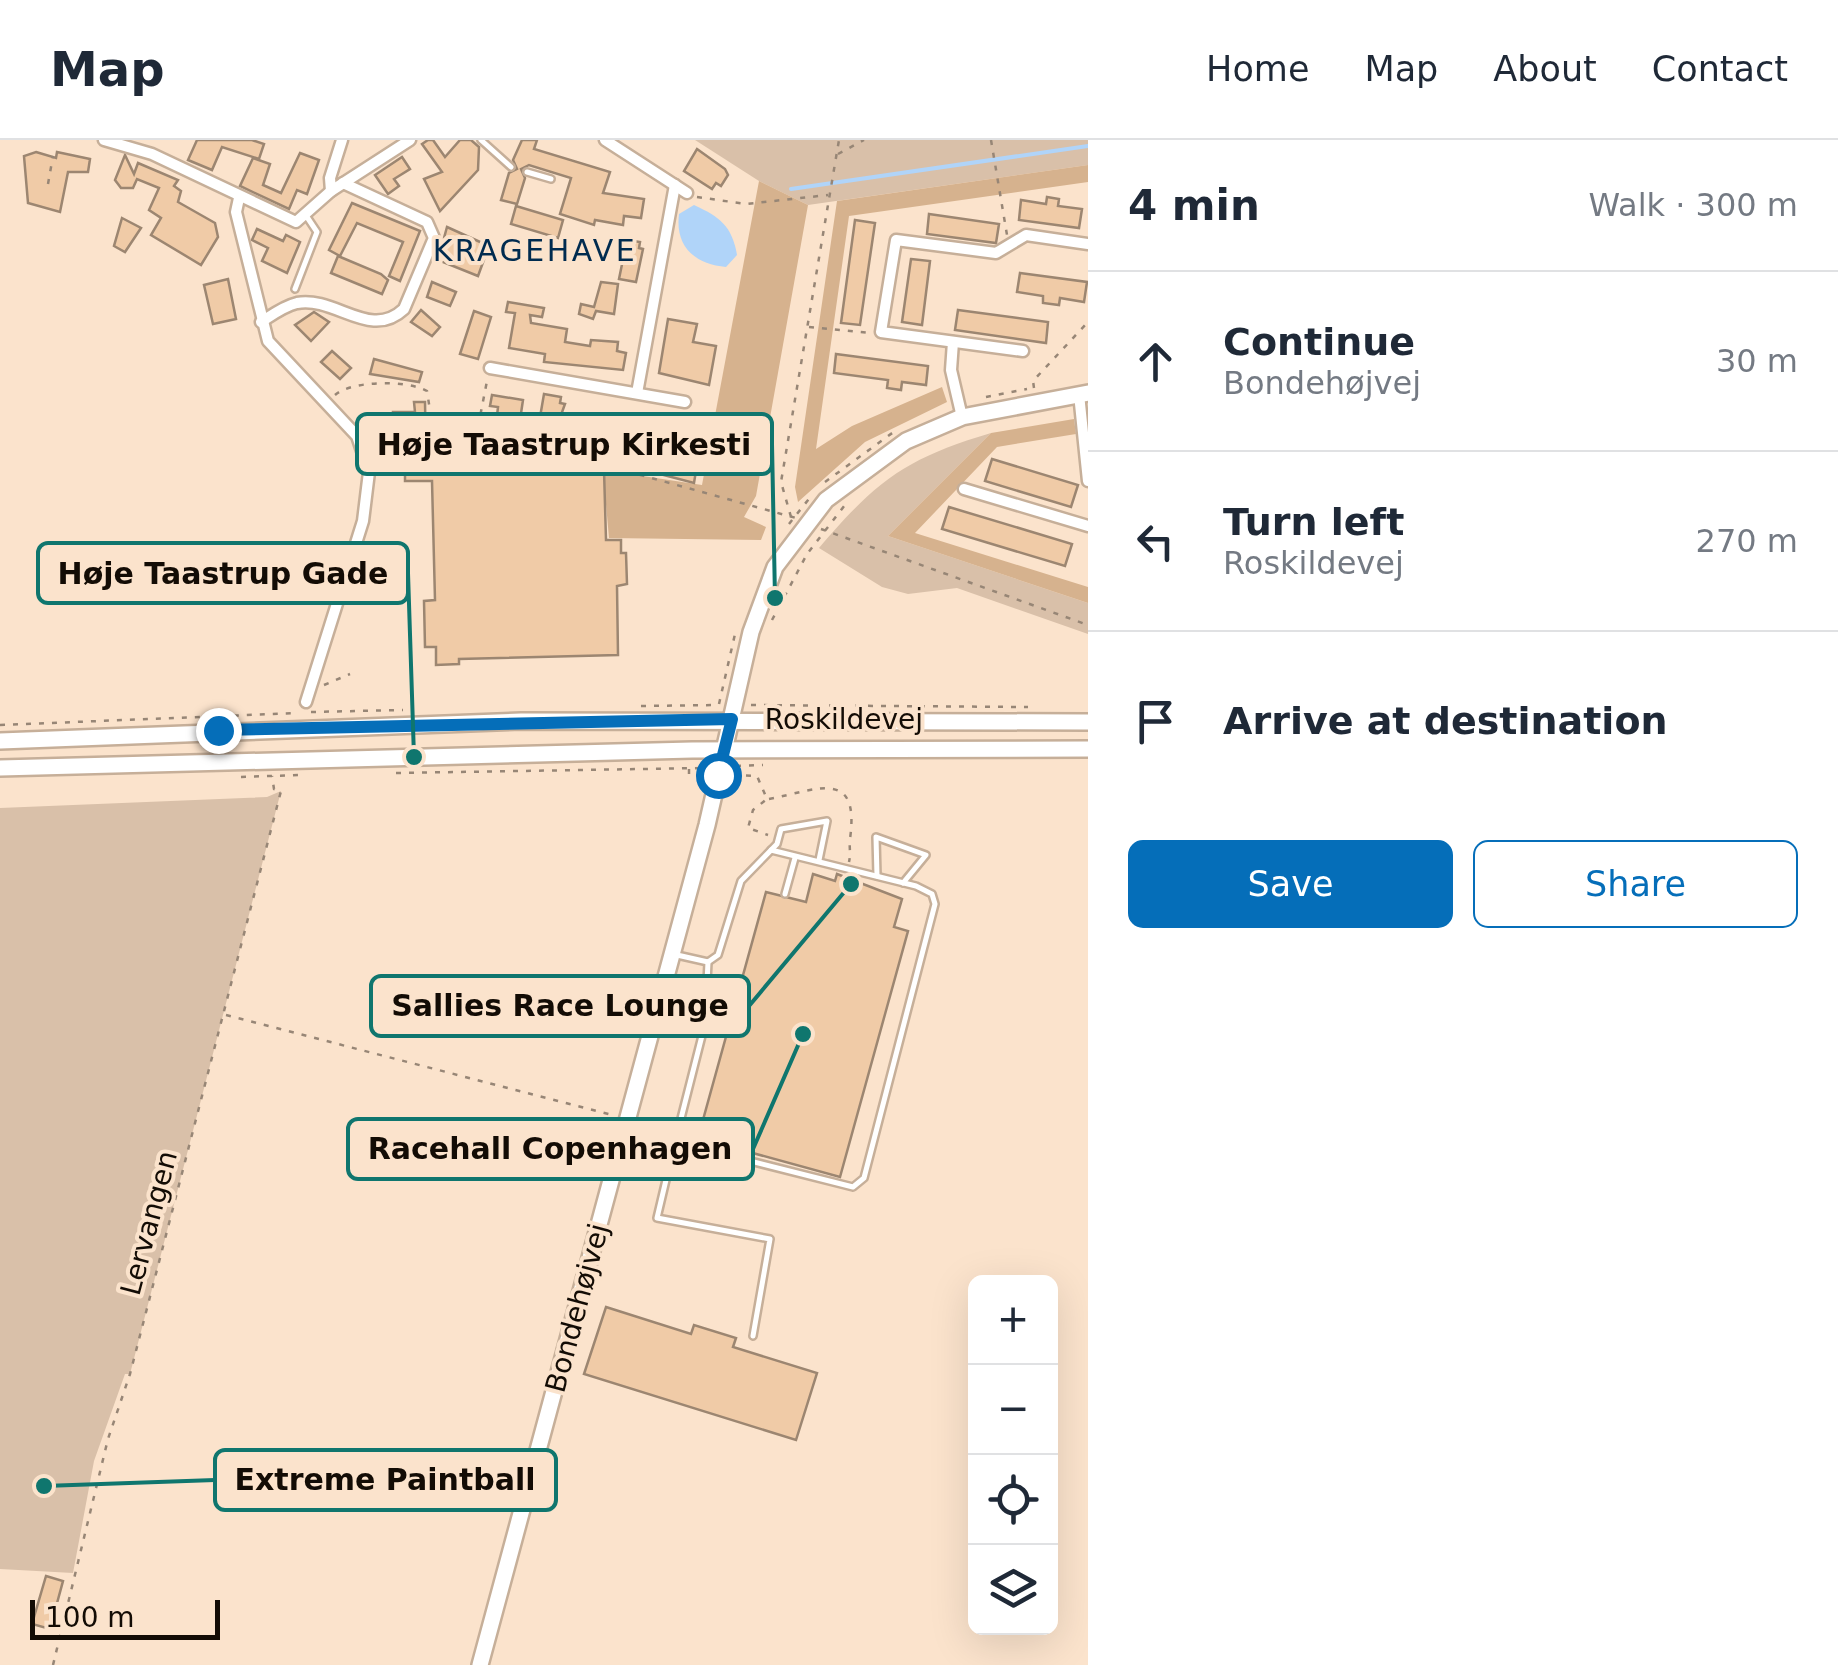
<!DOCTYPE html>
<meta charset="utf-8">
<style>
body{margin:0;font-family:"DejaVu Sans",sans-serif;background:#f6f6f7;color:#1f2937}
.controls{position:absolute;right:30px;bottom:30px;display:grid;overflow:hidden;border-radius:15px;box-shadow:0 10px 40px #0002}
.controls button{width:90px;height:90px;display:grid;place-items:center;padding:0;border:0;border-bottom:2px solid #e0e1e3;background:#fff;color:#1f2937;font:50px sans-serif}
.scale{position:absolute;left:30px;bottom:25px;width:190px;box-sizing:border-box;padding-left:10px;border:5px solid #130c05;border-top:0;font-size:28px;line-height:35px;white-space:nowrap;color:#130c05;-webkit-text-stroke:8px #fbe3cc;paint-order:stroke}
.stop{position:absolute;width:30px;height:30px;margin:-22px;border:8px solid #056eb9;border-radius:50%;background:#fff}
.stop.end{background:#056eb9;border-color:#fff;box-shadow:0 2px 10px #0008}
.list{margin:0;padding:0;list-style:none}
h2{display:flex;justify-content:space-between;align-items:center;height:130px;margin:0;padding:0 40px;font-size:42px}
h2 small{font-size:32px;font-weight:400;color:#747a83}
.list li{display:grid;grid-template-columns:65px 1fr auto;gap:30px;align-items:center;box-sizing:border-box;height:180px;padding:0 40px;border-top:2px solid #e0e1e3}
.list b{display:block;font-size:38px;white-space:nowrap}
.list p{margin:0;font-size:32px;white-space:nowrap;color:#747a83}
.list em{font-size:32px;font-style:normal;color:#747a83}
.actions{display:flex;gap:20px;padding:30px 40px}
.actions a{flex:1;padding:22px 0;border:2px solid #056eb9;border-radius:15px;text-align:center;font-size:35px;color:#056eb9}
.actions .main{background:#056eb9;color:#fff}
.icon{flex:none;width:55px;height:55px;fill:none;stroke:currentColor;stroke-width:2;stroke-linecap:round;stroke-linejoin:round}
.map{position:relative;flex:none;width:1088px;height:1525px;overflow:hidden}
header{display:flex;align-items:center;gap:60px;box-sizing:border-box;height:140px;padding:0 50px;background:#fff;border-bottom:2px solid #e0e1e3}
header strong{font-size:48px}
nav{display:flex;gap:55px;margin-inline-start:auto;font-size:35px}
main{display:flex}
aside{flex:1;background:#fff}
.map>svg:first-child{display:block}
.green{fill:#d9c0a9}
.forest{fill:#d6b28e}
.water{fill:#b0d4f9}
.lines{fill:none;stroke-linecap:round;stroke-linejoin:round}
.stream{stroke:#b0d4f9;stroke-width:4}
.building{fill:#f0cba7;stroke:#9c8671;stroke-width:2.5}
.lane-casing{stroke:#c6af99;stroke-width:10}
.street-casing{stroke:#c6af99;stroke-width:15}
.secondary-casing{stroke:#c6af99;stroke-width:20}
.path{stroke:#978676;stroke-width:2.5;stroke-dasharray:5 8;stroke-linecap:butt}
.lane{stroke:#fff;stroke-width:5}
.street{stroke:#fff;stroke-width:10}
.secondary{stroke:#fff;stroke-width:15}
.route{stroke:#056eb9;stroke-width:12}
.labels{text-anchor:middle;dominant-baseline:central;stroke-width:8;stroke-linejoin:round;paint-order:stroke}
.street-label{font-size:28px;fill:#130c05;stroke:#fbe3cc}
.neighbourhood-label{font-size:30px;letter-spacing:2.5px;fill:#002b4f;stroke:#fbe3cc}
.leader{fill:none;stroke:#0f766e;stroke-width:4}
.callout-dot{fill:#0f766e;stroke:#fbe3cc;stroke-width:4}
.callout{fill:#fbe3cc;stroke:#0f766e;stroke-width:4}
.callout-label{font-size:30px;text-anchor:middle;font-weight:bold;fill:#130c05}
</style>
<header>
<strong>Map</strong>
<nav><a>Home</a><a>Map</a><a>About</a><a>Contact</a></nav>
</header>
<main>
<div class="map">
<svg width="1088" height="1525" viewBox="0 0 1088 1525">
<rect width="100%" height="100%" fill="#fbe3cc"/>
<g class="green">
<polygon points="695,0 1088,0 1088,25 808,65 759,41"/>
<path d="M991,293L888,396L1088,463V494L957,448L908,454L882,447L819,408C876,341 906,318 991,293Z"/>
<polygon points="281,651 130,1234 125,1234 94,1321 73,1433 0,1429 0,668 267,657"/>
</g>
<g class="forest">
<polygon points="1088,25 1088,42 849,76 816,309 852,286 942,247 947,262 865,302 798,362 795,347 837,61"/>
<polygon points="759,41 808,65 756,356 744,377 766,387 761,400 609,398 603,330 702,345"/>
<polygon points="1074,279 1076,294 997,307 915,393 1088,447 1088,463 888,396 991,293"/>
</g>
<path class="water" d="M694,65C720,77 732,86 737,115L726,127C694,124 675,106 679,74Z"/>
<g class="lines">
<polyline class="stream" points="791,49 1088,6"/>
</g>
<g class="building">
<polygon points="197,0 252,0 264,4 259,19 222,7 212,30 188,20"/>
<polygon points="428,0 433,0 445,17 460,0 471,0 479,7 478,30 440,71 424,39 442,32 422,4"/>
<polygon points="522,0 537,0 534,9 610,32 603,53 644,59 641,78 624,76 623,85 595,80 594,85 560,74 571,38 529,25 521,29 525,38 517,64 501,60 509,33 517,29 513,20"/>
<polygon points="697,9 725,29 728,35 721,46 716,43 712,49 684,31"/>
<polygon points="36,12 56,18 57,12 90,19 88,32 68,32 60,72 28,63 24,16"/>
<polygon points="300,13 319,20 307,54 297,50 289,69 240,46 253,18 270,24 263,45 281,53"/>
<polygon points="125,15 134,34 138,23 178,40 174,46 181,51 178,62 215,83 218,97 201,125 151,95 161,78 149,70 159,48 137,39 133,48 121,48 115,40"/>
<polygon points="402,17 410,29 394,39 399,46 388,54 375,35"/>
<polygon points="1047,57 1059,59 1058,66 1082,69 1079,88 1019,80 1021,60 1046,64"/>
<polygon points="352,63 420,91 400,141 389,136 403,102 357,83 340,116 329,110"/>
<polygon points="516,66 563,80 558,98 511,84"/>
<polygon points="929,74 999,84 996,103 927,94"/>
<polygon points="122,78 141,88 125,112 114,106"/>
<polygon points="855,80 875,83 860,185 841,183"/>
<polygon points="447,87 489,106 478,136 438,120"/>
<polygon points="257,89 283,101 286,95 300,102 287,133 262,121 268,108 252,100"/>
<polygon points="627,100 640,102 639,108 643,109 636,142 619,139"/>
<polygon points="338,116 381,134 388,140 382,154 331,133"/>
<polygon points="911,119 930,121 922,185 902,182"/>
<polygon points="1020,133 1087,142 1084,162 1060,158 1059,165 1043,163 1043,156 1017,152"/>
<polygon points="228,139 236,179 213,184 204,145"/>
<polygon points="432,142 456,152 450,166 427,157"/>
<polygon points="601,142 618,144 614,174 596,171 593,179 579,174 581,164 594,167"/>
<polygon points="508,162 544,168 542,177 530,175 531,183 567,189 565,202 590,206 591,200 618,202 617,211 626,213 623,230 544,222 545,214 509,208 515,173 506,172"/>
<polygon points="421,170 440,187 432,196 411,182"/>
<polygon points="958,170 1048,182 1046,203 955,190"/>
<polygon points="474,171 491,177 478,219 460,214"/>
<polygon points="314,172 329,182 311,201 295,185"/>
<polygon points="668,179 697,184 693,202 716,206 709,245 659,233"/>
<polygon points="332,211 351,228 340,239 321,222"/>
<polygon points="836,214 928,226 926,245 902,242 901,250 887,248 888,240 834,233"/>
<polygon points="374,219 422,232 419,242 370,234"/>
<polygon points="544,254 561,257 560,263 565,264 557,286 539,283"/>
<polygon points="492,255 523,260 520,280 497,276 498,267 490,266"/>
<polygon points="414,262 425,262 426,322 502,321 502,332 604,330 606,400 621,400 621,413 626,413 627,444 617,446 618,515 459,519 459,524 436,525 436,507 425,507 424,461 435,460 432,341 405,341 405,334 390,334 390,323 394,323 393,272 415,272"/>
<polygon points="628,274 646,276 643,292 653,293 652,298 700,306 694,343 660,334 661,324 644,321 645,311 584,295 588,276 627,283"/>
<polygon points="992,319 1078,345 1071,367 985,341"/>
<polygon points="949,367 1072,404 1065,426 942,389"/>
<polygon points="813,734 835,741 837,734 902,759 894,787 908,791 840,1037 698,998 766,752 806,762"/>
<polygon points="606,1167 691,1194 694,1185 736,1198 733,1207 817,1233 796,1300 584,1234"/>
<polygon points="46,1436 63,1441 50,1489 32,1484"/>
</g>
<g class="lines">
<g class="lane-casing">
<g id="lane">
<polyline points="481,0 511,27"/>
<polyline points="527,32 551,39"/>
<polyline points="295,149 317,92 305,74"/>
<polyline points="877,736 876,697 926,715 903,743"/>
<polyline points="785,754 795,718"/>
<polyline points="677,815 708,822 718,815 741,741 777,704 781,689 827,681 819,720"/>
<polyline points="708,822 705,884 675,1002 853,1047 864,1038 935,764 932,754 916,746 771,710"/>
<polyline points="675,1002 657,1078 770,1099 753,1196"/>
</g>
</g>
<g class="street-casing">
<g id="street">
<polyline points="104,0 152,14 296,82 331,51 410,0"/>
<polyline points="605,0 687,53"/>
<polyline points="331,51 330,38 342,0"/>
<polyline points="239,58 236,72 268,201 357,296 369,332 363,381 306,562"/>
<path d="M261,182C272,175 284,166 297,163C336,156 370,201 404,169L434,98L427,82L343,43"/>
<polyline points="953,202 951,230 962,277"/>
<polyline points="1023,211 881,192 896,100 996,113 1026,95 1088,104"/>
<polyline points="490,228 685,262"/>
<polyline points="637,253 675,45"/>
<polyline points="1079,254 1088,341"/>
<polyline points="964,349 1088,386"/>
</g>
</g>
<g class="secondary-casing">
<g id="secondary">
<polyline points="0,601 521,581 1088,582"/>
<polyline points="0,628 692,610 1088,609"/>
<polyline points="480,1525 707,685 751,492 775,427 826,360 906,301 962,277 1088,253"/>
</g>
</g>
<g class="path">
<polyline points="991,0 1007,95"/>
<polyline points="838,14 864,0"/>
<polyline points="48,44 53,16"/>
<polyline points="697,57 746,64 828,55"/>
<polyline points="809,187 871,193"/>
<polyline points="1034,248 1033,241 1088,182"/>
<path d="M335,255C352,240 408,240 427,251L431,277L796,378"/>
<polyline points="986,257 1027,249"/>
<polyline points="478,287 487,241"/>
<polyline points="825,342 895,291"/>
<polyline points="791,377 781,342 839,0"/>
<polyline points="789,384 812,355"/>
<polyline points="821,389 1088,485"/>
<polyline points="772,480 807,414 845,365"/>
<polyline points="324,545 350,534"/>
<polyline points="719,564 735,494"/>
<polyline points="751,565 1028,567"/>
<polyline points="641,566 718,565"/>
<polyline points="311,572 403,570"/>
<polyline points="0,585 298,573"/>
<polyline points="736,626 763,625"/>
<polyline points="689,629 689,635 705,635"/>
<polyline points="396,633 703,628"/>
<polyline points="733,635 757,636 767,659 753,670 748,688 768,695"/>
<polyline points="241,637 298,635"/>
<path d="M769,659C817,650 860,627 850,699C849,707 851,713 849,722"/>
<polyline points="226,875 616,976"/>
<polyline points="53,1525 108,1299 130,1234 281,651 274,649 272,636"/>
</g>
<use href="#lane" class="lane"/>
<use href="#street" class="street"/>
<use href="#secondary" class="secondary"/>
</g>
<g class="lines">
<polyline class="route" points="218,590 732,579 718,635"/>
</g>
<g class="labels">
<g class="street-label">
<text x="844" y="579">Roskildevej</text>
<text transform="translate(149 1083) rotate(-75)">Lervangen</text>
<text transform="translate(577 1168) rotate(-75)">Bondehøjvej</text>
</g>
<g class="neighbourhood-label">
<text x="535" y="110">KRAGEHAVE</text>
</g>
</g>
<path class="leader" d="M775 458L772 304M414 617L408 433M851 744L749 866M803 894L753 1009M44 1346L215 1340"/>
<g class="callout-dot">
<circle cx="775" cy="458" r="10"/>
<circle cx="414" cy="617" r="10"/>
<circle cx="851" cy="744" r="10"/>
<circle cx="803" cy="894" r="10"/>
<circle cx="44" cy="1346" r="10"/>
</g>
<g class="callout">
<rect x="357" y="274" width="415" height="60" rx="10"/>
<rect x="38" y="403" width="370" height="60" rx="10"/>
<rect x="371" y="836" width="378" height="60" rx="10"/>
<rect x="348" y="979" width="405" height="60" rx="10"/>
<rect x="215" y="1310" width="341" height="60" rx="10"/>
</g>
<g class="callout-label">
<text x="564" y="315">Høje Taastrup Kirkesti</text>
<text x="223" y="444">Høje Taastrup Gade</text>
<text x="560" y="876">Sallies Race Lounge</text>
<text x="550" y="1019">Racehall Copenhagen</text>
<text x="385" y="1350">Extreme Paintball</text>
</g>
</svg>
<div class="controls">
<button>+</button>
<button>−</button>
<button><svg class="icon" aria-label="locate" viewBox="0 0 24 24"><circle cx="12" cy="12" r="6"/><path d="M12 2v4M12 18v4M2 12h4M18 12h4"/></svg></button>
<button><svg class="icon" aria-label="layers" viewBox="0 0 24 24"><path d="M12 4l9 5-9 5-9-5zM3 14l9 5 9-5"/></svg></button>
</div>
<div class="scale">100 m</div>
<div class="stop" style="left:718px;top:635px"></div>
<div class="stop end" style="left:218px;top:590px"></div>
</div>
<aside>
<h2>4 min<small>Walk · 300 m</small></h2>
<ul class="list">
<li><svg class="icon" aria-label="ahead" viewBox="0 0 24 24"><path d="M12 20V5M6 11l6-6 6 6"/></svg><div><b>Continue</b><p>Bondehøjvej</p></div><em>30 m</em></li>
<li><svg class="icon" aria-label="left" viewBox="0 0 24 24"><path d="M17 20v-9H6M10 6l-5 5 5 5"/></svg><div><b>Turn left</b><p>Roskildevej</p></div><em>270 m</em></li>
<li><svg class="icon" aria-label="arrive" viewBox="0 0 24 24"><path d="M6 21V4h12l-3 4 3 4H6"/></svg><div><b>Arrive at destination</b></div></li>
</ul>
<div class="actions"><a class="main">Save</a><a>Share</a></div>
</aside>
</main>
